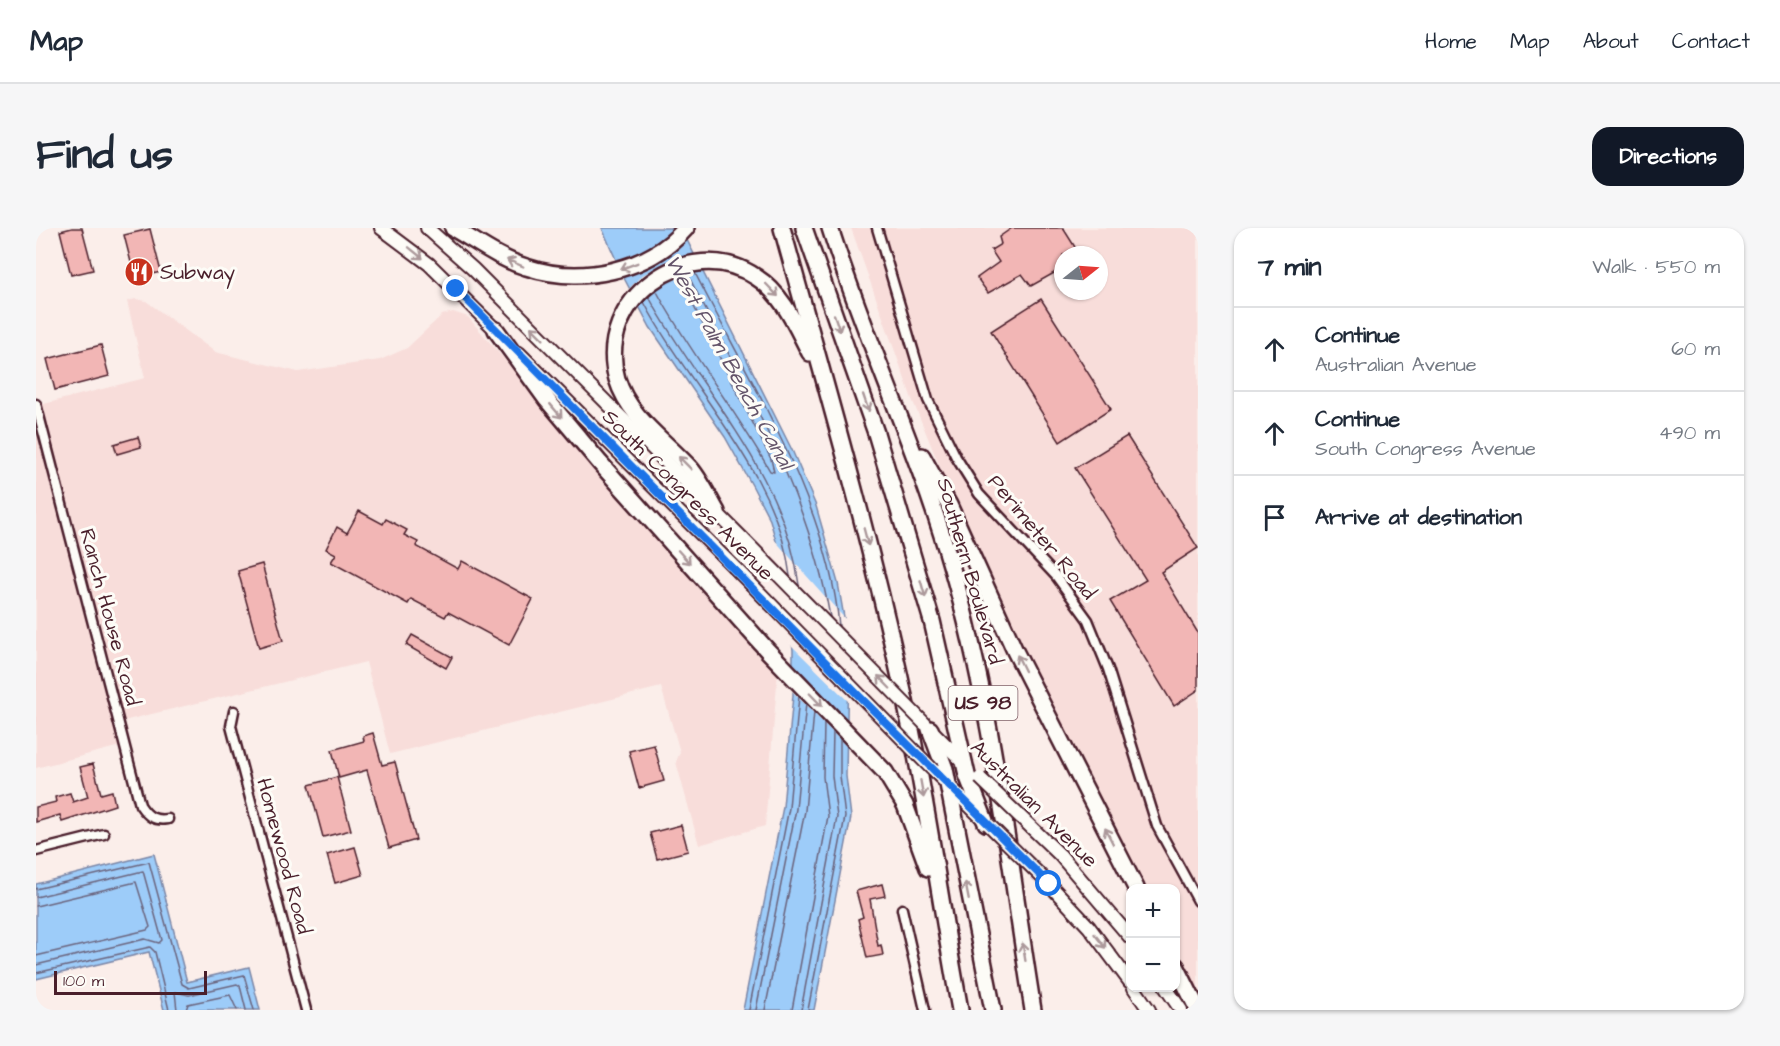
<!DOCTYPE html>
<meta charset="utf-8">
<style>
body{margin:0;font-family:"Architects Daughter",sans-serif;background:#f6f6f7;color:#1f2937}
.controls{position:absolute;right:18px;bottom:18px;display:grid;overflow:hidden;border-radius:12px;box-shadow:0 2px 4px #0004}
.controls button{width:54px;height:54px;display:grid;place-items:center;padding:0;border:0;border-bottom:2px solid #e0e1e3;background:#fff;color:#1f2937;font:30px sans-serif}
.compass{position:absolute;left:1018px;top:18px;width:54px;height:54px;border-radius:50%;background:#fff;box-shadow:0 2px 4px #0004;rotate:73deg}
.scale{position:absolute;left:18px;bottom:15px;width:153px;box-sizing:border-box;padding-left:6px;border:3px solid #4a1f2b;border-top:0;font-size:16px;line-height:21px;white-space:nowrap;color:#4a1f2b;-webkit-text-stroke:4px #fdfcf7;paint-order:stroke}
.stop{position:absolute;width:18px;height:18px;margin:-14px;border:4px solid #1a73e8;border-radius:50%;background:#fff}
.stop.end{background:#1a73e8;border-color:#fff;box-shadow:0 2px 6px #0008}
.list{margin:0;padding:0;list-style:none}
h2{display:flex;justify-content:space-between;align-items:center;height:78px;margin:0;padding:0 24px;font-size:26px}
h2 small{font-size:20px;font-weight:400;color:#747a83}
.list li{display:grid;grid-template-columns:39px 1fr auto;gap:18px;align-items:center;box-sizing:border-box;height:84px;padding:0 24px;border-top:2px solid #e0e1e3}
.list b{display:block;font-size:22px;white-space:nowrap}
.list p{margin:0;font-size:20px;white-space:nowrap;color:#747a83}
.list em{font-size:20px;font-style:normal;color:#747a83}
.icon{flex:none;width:33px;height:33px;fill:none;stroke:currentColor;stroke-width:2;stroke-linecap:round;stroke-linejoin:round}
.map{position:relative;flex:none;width:1162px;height:782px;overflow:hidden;border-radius:18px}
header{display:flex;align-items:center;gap:36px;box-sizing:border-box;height:84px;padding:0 30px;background:#fff;border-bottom:2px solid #e0e1e3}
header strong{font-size:28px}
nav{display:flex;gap:33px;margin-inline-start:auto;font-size:21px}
.intro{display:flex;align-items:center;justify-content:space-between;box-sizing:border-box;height:144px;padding:0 36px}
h1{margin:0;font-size:42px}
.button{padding:15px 27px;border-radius:18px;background:#111827;color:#fff;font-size:21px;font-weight:700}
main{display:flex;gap:36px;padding:0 36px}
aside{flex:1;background:#fff;border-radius:18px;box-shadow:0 2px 4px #0004}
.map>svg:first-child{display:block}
.built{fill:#f8ddda;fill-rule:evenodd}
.water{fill:#9dccf9;stroke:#7c87a7;stroke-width:1.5}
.pier{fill:#fbeeea}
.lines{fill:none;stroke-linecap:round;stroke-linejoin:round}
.shore{stroke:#6b647d;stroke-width:1.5}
.building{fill:#f2b6b5;stroke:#4a1f2b;stroke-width:1.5}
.street-casing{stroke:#4a1f2b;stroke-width:13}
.secondary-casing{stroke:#4a1f2b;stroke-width:16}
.highway-casing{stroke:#4a1f2b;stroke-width:20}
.street{stroke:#fdfcf7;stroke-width:8}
.secondary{stroke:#fdfcf7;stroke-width:12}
.highway{stroke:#fdfcf7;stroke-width:15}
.secondary-bridge-casing{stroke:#4a1f2b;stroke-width:16;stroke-linecap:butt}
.secondary-bridge{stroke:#fdfcf7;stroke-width:12}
.oneway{stroke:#ac999b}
.route{stroke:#1a73e8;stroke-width:8}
.labels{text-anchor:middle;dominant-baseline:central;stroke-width:6;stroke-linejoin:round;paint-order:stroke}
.shield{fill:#fdfcf7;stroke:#806168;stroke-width:1.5}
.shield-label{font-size:20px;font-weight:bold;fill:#4a1f2b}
.poi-label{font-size:21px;fill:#4a1f2b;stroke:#fdfcf7;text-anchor:start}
.street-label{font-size:21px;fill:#4a1f2b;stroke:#fdfcf7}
.water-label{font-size:22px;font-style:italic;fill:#635369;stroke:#fdfcf7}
</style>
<header>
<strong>Map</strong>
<nav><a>Home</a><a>Map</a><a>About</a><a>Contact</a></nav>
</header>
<div class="intro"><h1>Find us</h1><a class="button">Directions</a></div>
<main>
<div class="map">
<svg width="1162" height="782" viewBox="0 0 1162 782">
<rect width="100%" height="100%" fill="#fbeeea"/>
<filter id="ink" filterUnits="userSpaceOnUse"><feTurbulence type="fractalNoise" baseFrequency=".0167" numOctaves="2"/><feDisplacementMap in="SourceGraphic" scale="12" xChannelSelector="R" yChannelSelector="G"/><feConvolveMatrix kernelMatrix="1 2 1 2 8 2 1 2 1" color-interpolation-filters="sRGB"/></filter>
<g filter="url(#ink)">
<g class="built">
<path d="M815,0H1162V767L1140,723V660H1107L997,445L932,307L876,171ZM1027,27H1063V63H1027Z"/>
<polygon points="100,71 110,73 179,124 262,144 344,132 371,120 406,87 417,84 432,89 642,333 658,355 742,444 729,598 663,617 640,534 644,524 625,459 354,526 330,434 87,493 4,177 109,150 91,73"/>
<polygon points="0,199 85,521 80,519 0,540"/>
</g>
<g class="water">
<polygon points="566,0 645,0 756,222 780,278 802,355 808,389 812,436 810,548 815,589 778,782 707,782 747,579 757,467 757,422 746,334 734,292 717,259 689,209 614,99 589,52"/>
<polygon points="118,626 151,754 213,739 224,782 128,782 113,724 0,751 0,656"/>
</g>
<g class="pier">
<polygon points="659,26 666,39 641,44 599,76 591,63 605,48 634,32"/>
<polygon points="736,309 811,393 815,436 814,475 753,415 744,335"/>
<polygon points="754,434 813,495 813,521 754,461"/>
</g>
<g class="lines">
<g class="shore">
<path d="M659,45C713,151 793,278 803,398"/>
<path d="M652,47C708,158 773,266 794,389"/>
<path d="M620,62C654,125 699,181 734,243L738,244L735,231L643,49"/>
<path d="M613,69C665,164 749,245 763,357"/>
<path d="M608,74C655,163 742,245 754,348"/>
<polyline points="0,661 113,634 146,756 153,760 208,747 218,782"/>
<polyline points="0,669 107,643 126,712 123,715 109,711 0,737"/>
<polyline points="0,678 100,654 114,699 111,702 0,728"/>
<polyline points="0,745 114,719 119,724 133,782"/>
<polyline points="141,782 139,764 153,767 201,756 204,758 210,782"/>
<polyline points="150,782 152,776 194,767 201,782"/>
<polyline points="713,782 753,580 763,468"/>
<polyline points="720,782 760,581 770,475"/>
<polyline points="729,782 769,583 778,484"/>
<polyline points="756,782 792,588 787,549 788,494"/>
<polyline points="765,782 801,589 796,548 797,503"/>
<polyline points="772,782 809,589 804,548 804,511"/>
</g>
</g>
<g class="building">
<polygon points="36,0 46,0 57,42 35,47 24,3"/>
<polygon points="976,0 1027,0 1044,27 1027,27 1027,40 995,58 986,46 952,65 941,50 963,34 955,22 965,16 963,9"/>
<polygon points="114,1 125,44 99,50 88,7"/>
<polygon points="1005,71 1075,181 1024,214 955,103"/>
<polygon points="65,117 73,148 19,162 11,131"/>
<polygon points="1091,208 1162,320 1125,344 1162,405 1162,462 1138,478 1074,373 1110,352 1039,240"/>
<polygon points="102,209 105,219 81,226 78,216"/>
<polygon points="323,283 347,296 350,291 371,302 368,307 382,314 380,318 422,341 426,333 497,371 473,417 412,384 409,389 375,371 372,376 295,334 300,326 290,321 301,299 311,305"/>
<polygon points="226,336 247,413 223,420 202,343"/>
<polygon points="376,407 416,429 410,440 370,417"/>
<polygon points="337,505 346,537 359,534 380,612 353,620 331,542 303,550 296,522 328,513 327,508"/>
<polygon points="618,517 628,553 603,560 593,523"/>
<polygon points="57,536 65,566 76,563 79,577 26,594 24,587 0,594 0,579 20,574 19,569 34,565 37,574 52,569 44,539"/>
<polygon points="301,549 315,602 287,609 273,557"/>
<polygon points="645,597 652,623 621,631 614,605"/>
<polygon points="319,619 327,647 299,655 291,627"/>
<polygon points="846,656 849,668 834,671 842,718 845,717 847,727 831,730 822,691 827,689 820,663"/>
</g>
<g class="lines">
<g class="street-casing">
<g id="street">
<polyline points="841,0 892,172 920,229 943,266 1020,348 1052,392 1072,441 1121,598 1162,673"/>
<path d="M0,176L104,577C112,589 118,593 132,591"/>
<polyline points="198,483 195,498 270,782"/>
<polyline points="0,623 68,606"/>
<polyline points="866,681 889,782"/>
</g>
</g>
<g class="secondary-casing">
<g id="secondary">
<polyline points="345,0 393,36 467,109"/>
<polyline points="391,0 437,41 707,311"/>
<polyline points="483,125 714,355"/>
<polyline points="896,503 930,537"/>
<polyline points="897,542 948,592"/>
<polyline points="1024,627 1094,709"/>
<polyline points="1013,656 1053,699 1094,754"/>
<polyline points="1098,760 1113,782"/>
<polyline points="1130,760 1145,782"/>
</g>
</g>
<g class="highway-casing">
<g id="highway">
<path d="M417,0C441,14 464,31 490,39C544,57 612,44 650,0"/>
<path d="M746,0C791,163 839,326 873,492C893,588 906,685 924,782"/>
<polyline points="768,0 840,205 896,393 931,547 950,595"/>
<path d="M794,0C830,114 882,222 915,337C957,481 973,634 997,782"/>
<polyline points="460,102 511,172 564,235 732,423 849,544 869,577 892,640"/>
<polyline points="886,228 913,277 979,423 1100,660"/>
<path d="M681,284C673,270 665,253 655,241C629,212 593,190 581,151C558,73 652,3 720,49C747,66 760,98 774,125"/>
<polyline points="894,501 909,541 957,782"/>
<polyline points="1140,738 1162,782"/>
</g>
</g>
<use href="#street" class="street"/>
<use href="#secondary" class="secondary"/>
<use href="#highway" class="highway"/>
<g class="secondary-bridge-casing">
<g id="secondary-bridge">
<polyline points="707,311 889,496"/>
<polyline points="714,355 897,542"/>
<polyline points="944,550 1024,627"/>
<polyline points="952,596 1013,656"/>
</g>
</g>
<use href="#secondary-bridge" class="secondary-bridge"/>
</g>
<defs><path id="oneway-shaft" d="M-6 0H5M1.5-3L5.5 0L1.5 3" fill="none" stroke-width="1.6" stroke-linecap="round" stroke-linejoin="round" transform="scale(1.5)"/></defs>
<g class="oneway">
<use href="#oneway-shaft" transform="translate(380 25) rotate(39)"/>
<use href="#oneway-shaft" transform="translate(479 35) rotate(-157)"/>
<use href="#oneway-shaft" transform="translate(593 38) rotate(159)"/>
<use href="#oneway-shaft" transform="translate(736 62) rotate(46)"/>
<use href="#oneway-shaft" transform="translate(801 95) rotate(71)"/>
<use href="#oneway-shaft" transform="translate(501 105) rotate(-135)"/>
<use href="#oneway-shaft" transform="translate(830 175) rotate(71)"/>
<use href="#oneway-shaft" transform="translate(520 183) rotate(50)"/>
<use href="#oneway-shaft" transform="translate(649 235) rotate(-135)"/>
<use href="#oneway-shaft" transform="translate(830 309) rotate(75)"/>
<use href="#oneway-shaft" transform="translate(648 329) rotate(48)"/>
<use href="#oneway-shaft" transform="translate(887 361) rotate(74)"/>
<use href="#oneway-shaft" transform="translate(985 435) rotate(-116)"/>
<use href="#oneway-shaft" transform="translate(848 454) rotate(-134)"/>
<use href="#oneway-shaft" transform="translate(780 472) rotate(46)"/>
<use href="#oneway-shaft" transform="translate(886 561) rotate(80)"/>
<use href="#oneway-shaft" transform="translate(1073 608) rotate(-117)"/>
<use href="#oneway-shaft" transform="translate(931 663) rotate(-101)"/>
<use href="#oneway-shaft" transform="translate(1064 713) rotate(52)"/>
<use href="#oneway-shaft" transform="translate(988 724) rotate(-99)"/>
</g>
</g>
<g class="lines" filter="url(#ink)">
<polyline class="route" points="420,61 824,469 1013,656"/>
</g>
<defs>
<g id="restaurant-disc" transform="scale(1.5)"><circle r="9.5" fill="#c8321e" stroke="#fdfcf7"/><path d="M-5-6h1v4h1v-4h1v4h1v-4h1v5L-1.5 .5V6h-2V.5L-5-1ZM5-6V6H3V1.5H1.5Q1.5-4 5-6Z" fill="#fff"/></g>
</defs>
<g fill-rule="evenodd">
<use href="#restaurant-disc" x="103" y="44"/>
</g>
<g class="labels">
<rect class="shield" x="912.5" y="458" width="69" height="34" rx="4.5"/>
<g class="shield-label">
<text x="947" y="475">US 98</text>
</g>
<g class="poi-label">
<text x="124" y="44">Subway</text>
</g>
<g class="street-label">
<text transform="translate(652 267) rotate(45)">South Congress Avenue</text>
<text transform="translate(1006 309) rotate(50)">Perimeter Road</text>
<text transform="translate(934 343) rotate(74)">Southern Boulevard</text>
<text transform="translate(74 389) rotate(75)">Ranch House Road</text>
<text transform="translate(998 576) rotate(45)">Australian Avenue</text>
<text transform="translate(248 628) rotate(75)">Homewood Road</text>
</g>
<g class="water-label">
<text transform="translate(693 134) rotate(61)">West Palm Beach Canal</text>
</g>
</g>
</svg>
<div class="controls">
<button>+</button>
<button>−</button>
</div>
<svg class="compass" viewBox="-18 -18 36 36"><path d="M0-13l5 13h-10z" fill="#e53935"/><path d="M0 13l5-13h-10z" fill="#747a83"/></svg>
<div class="scale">100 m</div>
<div class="stop" style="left:1013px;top:656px"></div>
<div class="stop end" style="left:420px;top:61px"></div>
</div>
<aside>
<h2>7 min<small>Walk · 550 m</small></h2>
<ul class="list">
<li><svg class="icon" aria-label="ahead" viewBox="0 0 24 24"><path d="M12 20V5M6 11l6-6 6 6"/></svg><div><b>Continue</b><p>Australian Avenue</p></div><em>60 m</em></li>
<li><svg class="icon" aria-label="ahead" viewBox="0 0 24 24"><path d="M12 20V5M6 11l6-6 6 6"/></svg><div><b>Continue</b><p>South Congress Avenue</p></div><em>490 m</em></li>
<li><svg class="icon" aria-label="arrive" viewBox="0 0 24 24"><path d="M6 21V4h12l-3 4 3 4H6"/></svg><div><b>Arrive at destination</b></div></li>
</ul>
</aside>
</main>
